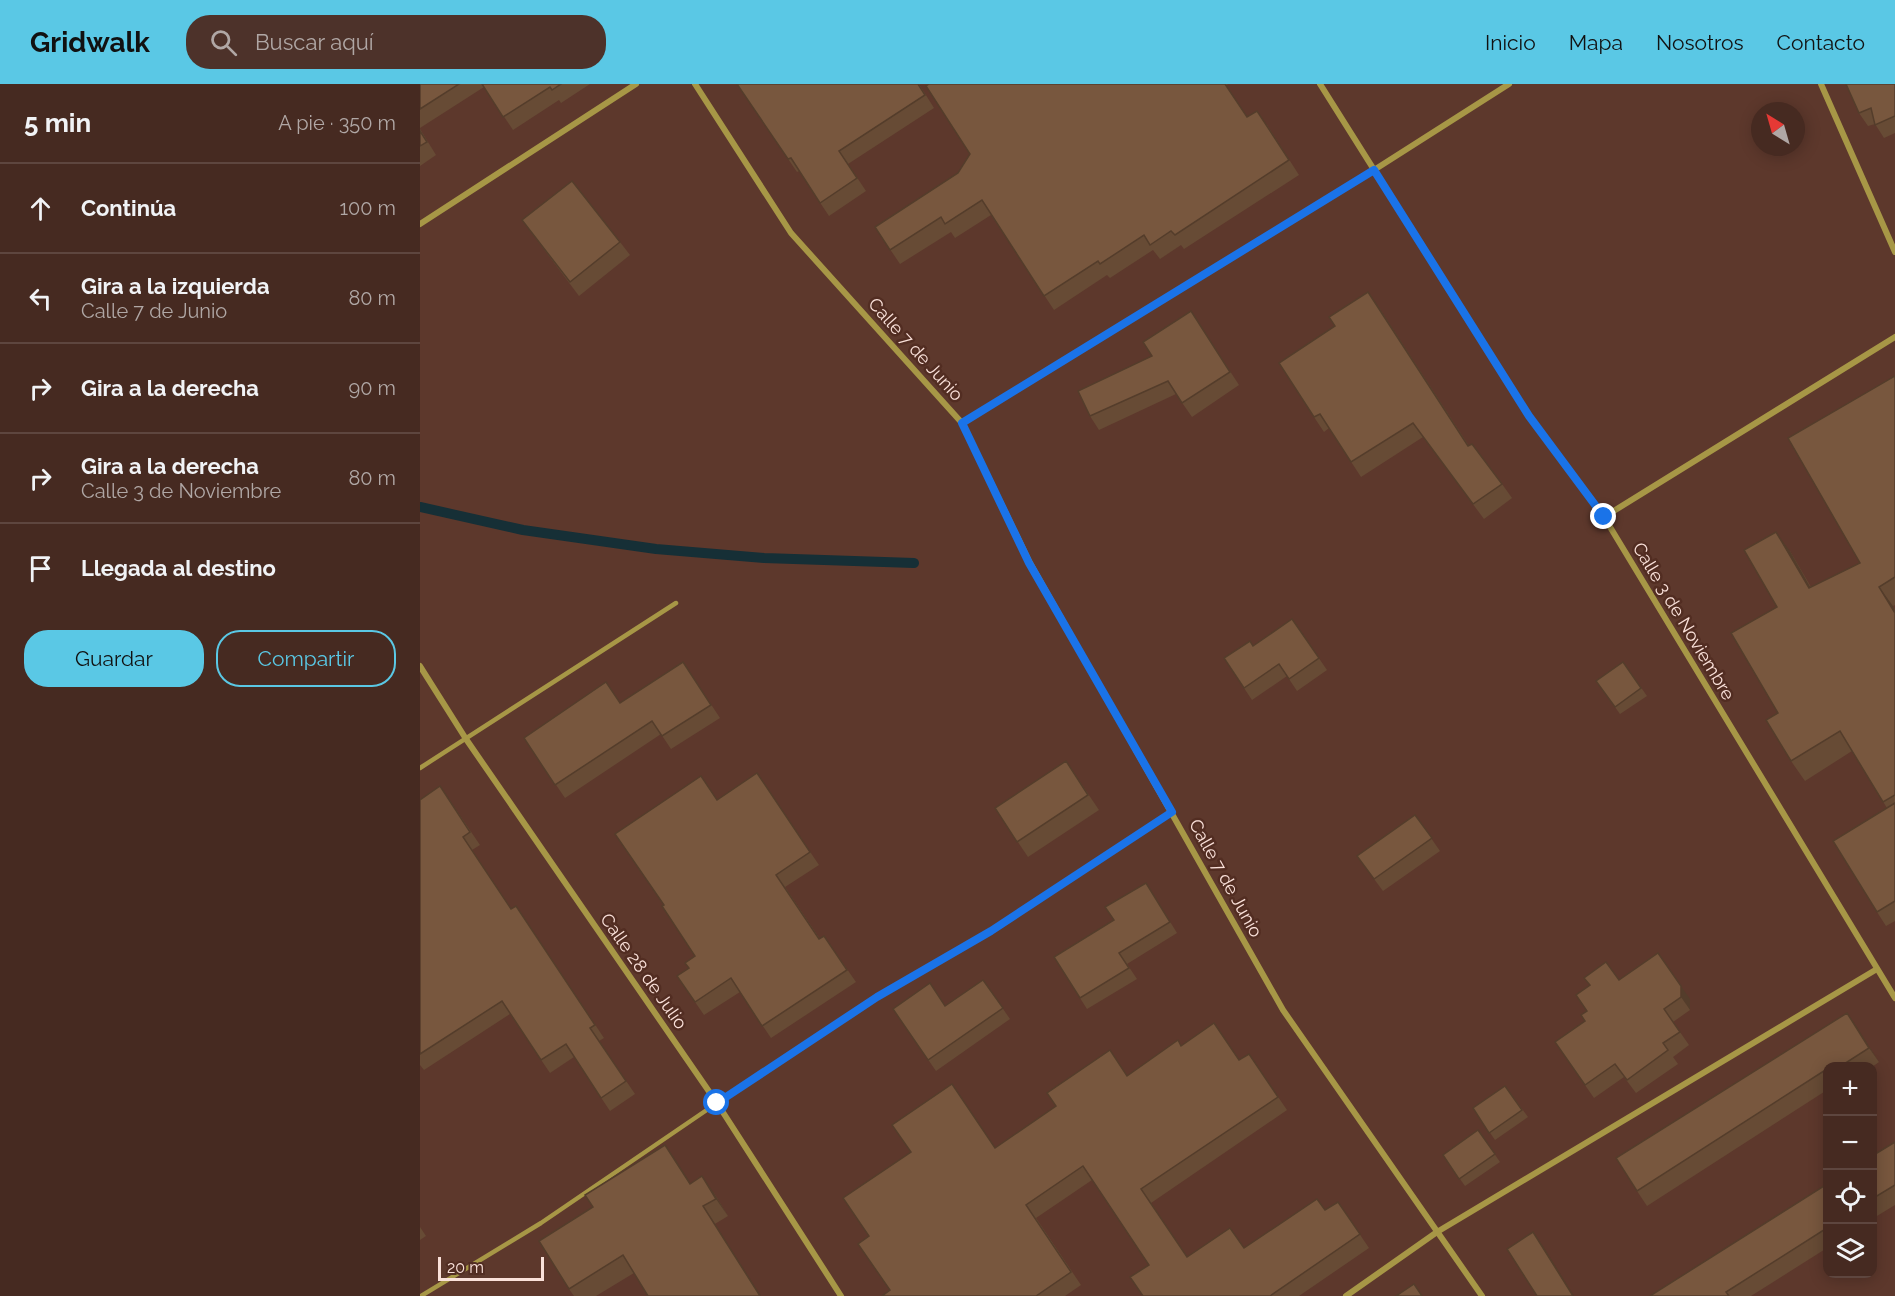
<!DOCTYPE html>
<html lang="es">
<meta charset="utf-8">
<style>
body{margin:0;font-family:Raleway,sans-serif;background:#4d322a;color:#f1f3f6}
.controls{position:absolute;right:18px;bottom:18px;display:grid;overflow:hidden;border-radius:12px;box-shadow:0 3px 15px #0003}
.controls button{width:54px;height:54px;display:grid;place-items:center;padding:0;border:0;border-bottom:2px solid #5e463f;background:#462a21;color:#f1f3f6;font:30px sans-serif}
.compass{position:absolute;left:1331px;top:18px;width:54px;height:54px;border-radius:50%;background:#462a21;box-shadow:0 3px 15px #0003;rotate:323deg}
.scale{position:absolute;left:18px;bottom:15px;width:106px;box-sizing:border-box;padding-left:6px;border:3px solid #fae1da;border-top:0;font-size:16px;line-height:21px;white-space:nowrap;color:#fae1da;-webkit-text-stroke:4px #522d22;paint-order:stroke}
.stop{position:absolute;width:18px;height:18px;margin:-14px;border:4px solid #1a73e8;border-radius:50%;background:#fff}
.stop.end{background:#1a73e8;border-color:#fff;box-shadow:0 2px 6px #0008}
.list{margin:0;padding:0;list-style:none}
h2{display:flex;justify-content:space-between;align-items:center;height:78px;margin:0;padding:0 24px;font-size:26px}
h2 small{font-size:20px;font-weight:400;color:#b0a7a5}
.list li{display:grid;grid-template-columns:39px 1fr auto;gap:18px;align-items:center;box-sizing:border-box;height:90px;padding:0 24px;border-top:2px solid #5e463f}
.list b{display:block;font-size:22px;white-space:nowrap}
.list p{margin:0;font-size:20px;white-space:nowrap;color:#b0a7a5}
.list em{font-size:20px;font-style:normal;color:#b0a7a5}
.actions{display:flex;gap:12px;padding:18px 24px}
.actions a{flex:1;padding:14px 0;border:2px solid #5ac8e5;border-radius:24px;text-align:center;font-size:21px;color:#5ac8e5}
.actions .main{background:#5ac8e5;color:#111}
.icon{flex:none;width:33px;height:33px;fill:none;stroke:currentColor;stroke-width:2;stroke-linecap:round;stroke-linejoin:round}
.map{position:relative;flex:none;width:1475px;height:1212px;overflow:hidden}
header{display:flex;align-items:center;gap:36px;box-sizing:border-box;height:84px;padding:0 30px;background:#5ac8e5;color:#111}
header strong{font-size:28px}
nav{display:flex;gap:33px;margin-inline-start:auto;font-size:21px}
.search{width:420px;height:54px;background:#4d322a;display:flex;align-items:center;gap:15px;box-sizing:border-box;padding:0 21px;border-radius:24px;color:#b0a7a5;font-size:22px}
main{display:flex}
aside{flex:1;background:#462a21}
.map>svg:first-child{display:block}
.lines{fill:none;stroke-linecap:round;stroke-linejoin:round}
.stream{stroke:#162f36;stroke-width:10}
.lane{stroke:#a79746;stroke-width:4.5}
.street{stroke:#a79746;stroke-width:6}
.wall{fill:#674b35}
.shaded-wall{fill:#543d2b}
.building{fill:#78573e;stroke:#543d2b;stroke-width:1.5}
.route{stroke:#1a73e8;stroke-width:8}
.labels{text-anchor:middle;dominant-baseline:central;stroke-width:5;stroke-linejoin:round;paint-order:stroke}
.street-label{font-size:18px;fill:#fae1da;stroke:#522d22}
</style>
<header>
<strong>Gridwalk</strong>
<div class="search"><svg class="icon" aria-label="search" viewBox="0 0 24 24"><circle cx="10" cy="10" r="6"/><path d="M15 15l6 6"/></svg>Buscar aquí</div>
<nav><a>Inicio</a><a>Mapa</a><a>Nosotros</a><a>Contacto</a></nav>
</header>
<main>
<aside>
<h2>5 min<small>A pie · 350 m</small></h2>
<ul class="list">
<li><svg class="icon" aria-label="ahead" viewBox="0 0 24 24"><path d="M12 20V5M6 11l6-6 6 6"/></svg><div><b>Continúa</b></div><em>100 m</em></li>
<li><svg class="icon" aria-label="left" viewBox="0 0 24 24"><path d="M17 20v-9H6M10 6l-5 5 5 5"/></svg><div><b>Gira a la izquierda</b><p>Calle 7 de Junio</p></div><em>80 m</em></li>
<li><svg class="icon" aria-label="right" viewBox="0 0 24 24"><path d="M7 20v-9h11M14 6l5 5-5 5"/></svg><div><b>Gira a la derecha</b></div><em>90 m</em></li>
<li><svg class="icon" aria-label="right" viewBox="0 0 24 24"><path d="M7 20v-9h11M14 6l5 5-5 5"/></svg><div><b>Gira a la derecha</b><p>Calle 3 de Noviembre</p></div><em>80 m</em></li>
<li><svg class="icon" aria-label="arrive" viewBox="0 0 24 24"><path d="M6 21V4h12l-3 4 3 4H6"/></svg><div><b>Llegada al destino</b></div></li>
</ul>
<div class="actions"><a class="main">Guardar</a><a>Compartir</a></div>
</aside>
<div class="map">
<svg width="1475" height="1212" viewBox="0 0 1475 1212">
<rect width="100%" height="100%" fill="#5d382c"/>
<g class="lines">
<polyline class="stream" points="0,423 103,446 236,465 344,474 494,479"/>
<g class="lane">
<polyline points="0,684 256,519"/>
<polyline points="1,1212 121,1139 297,1019 457,913 571,847 752,728"/>
</g>
<g class="street">
<polyline points="275,0 371,149 542,339 610,479 863,926 1062,1212"/>
<polyline points="900,0 1109,332 1184,433 1475,914"/>
<polyline points="1401,0 1475,168"/>
<polyline points="0,140 216,0"/>
<polyline points="542,339 954,86 1089,0"/>
<polyline points="1184,433 1475,253"/>
<polyline points="0,582 46,655 297,1019 421,1212"/>
<polyline points="926,1212 1017,1148 1457,885"/>
</g>
</g>
<g class="wall">
<polygon points="0,0 170,0 141,19 139,16 93,46 64,3 0,44"/>
<polygon points="317,0 499,0 514,24 428,80 446,107 409,132 379,87 377,88"/>
<polygon points="509,0 808,0 806,1 827,33 847,41 879,91 764,165 761,161 740,175 733,166 690,194 687,191 634,226 571,131 535,154 531,148 480,180 455,143 538,89 550,70"/>
<polygon points="1475,0 1475,49 1464,54 1455,40 1448,42 1439,29"/>
<polygon points="0,45 16,71 0,82"/>
<polygon points="102,136 200,158 210,171 159,212"/>
<polygon points="958,222 1049,362 1082,400 1092,414 1064,435 1003,353 941,393 909,344 904,348 894,333"/>
<polygon points="771,227 819,301 772,333 756,310 679,346 670,332 732,272"/>
<polygon points="1475,292 1475,521 1473,522 1475,526 1475,837 1466,842 1457,828 1467,724 1432,667 1385,697 1371,677 1358,629 1357,523 1370,467 1391,503 1440,479"/>
<polygon points="872,535 907,586 877,607 867,592 832,616 804,574 833,562"/>
<polygon points="263,578 300,634 251,665 241,650 145,714 104,654 200,619"/>
<polygon points="1203,578 1227,612 1200,630 1176,597"/>
<polygon points="646,677 679,726 608,773 575,724"/>
<polygon points="337,689 399,781 365,803 400,855 404,852 436,898 351,954 320,908 284,931 257,892 269,884 275,872 244,821 298,716"/>
<polygon points="20,702 60,761 52,766 91,825 96,822 184,954 179,957 215,1010 190,1027 154,973 130,989 90,930 4,986 0,981 0,716"/>
<polygon points="995,731 1020,767 963,807 937,772"/>
<polygon points="733,810 757,849 707,880 717,895 667,925 660,914 694,836"/>
<polygon points="563,896 590,935 516,987 473,925 525,922"/>
<polygon points="1199,896 1270,915 1270,926 1253,938 1269,961 1253,973 1258,980 1216,1009 1204,993 1174,1014 1135,958 1165,937 1167,927"/>
<polygon points="1427,929 1459,978 1452,983 1407,982 1407,1006 1227,1122 1217,1107"/>
<polygon points="761,962 819,976 829,970 867,1026 731,1119 767,1173 824,1164 905,1126 918,1118 949,1164 879,1212 723,1212 729,1181 672,1096 616,1134 661,1201 645,1212 462,1212 470,1206 575,1064"/>
<polygon points="1085,1002 1108,1033 1075,1056 1053,1024"/>
<polygon points="1058,1046 1080,1078 1045,1102 1023,1071"/>
<polygon points="1475,1058 1475,1121 1452,1135 1452,1072"/>
<polygon points="245,1061 270,1099 294,1109 308,1132 176,1212 154,1212 149,1205 173,1123"/>
<polygon points="1407,1100 1407,1164 1331,1212 1230,1212"/>
<polygon points="0,1143 6,1152 0,1156"/>
</g>
<g class="shaded-wall">
<polygon points="948,208 958,222 1058,377 1048,362"/>
<polygon points="1356,448 1370,467 1402,524 1389,504"/>
<polygon points="1459,503 1473,522 1475,526 1475,529"/>
<polygon points="1238,869 1270,915 1270,926 1261,913"/>
<polygon points="1427,929 1437,943 1459,978 1449,964"/>
<polygon points="245,1061 257,1078 282,1117 270,1100"/>
<polygon points="282,1092 294,1109 308,1132 296,1115"/>
<polygon points="283,1122 295,1140 341,1212 340,1212"/>
<polygon points="1113,1148 1123,1162 1154,1212 1153,1212"/>
</g>
<g class="building">
<polygon points="0,0 39,0 0,25"/>
<polygon points="62,0 141,0 132,6 130,3 83,33"/>
<polygon points="317,0 498,0 505,11 419,67 437,94 400,119 371,74 368,75"/>
<polygon points="509,0 805,0 827,33 837,27 869,76 755,151 751,147 730,161 724,151 680,180 678,177 624,212 562,116 525,140 521,133 470,166 455,143 538,89 550,70 506,2"/>
<polygon points="1426,0 1475,0 1475,32 1455,41 1451,24 1439,29"/>
<polygon points="0,47 7,58 0,62"/>
<polygon points="152,97 200,158 150,198 102,136"/>
<polygon points="948,208 1048,362 1052,360 1082,400 1053,420 993,339 931,378 900,330 894,333 859,279 915,242 909,233"/>
<polygon points="771,227 810,288 762,319 748,297 670,332 658,307 732,272 723,258"/>
<polygon points="1475,292 1475,493 1459,503 1475,529 1475,711 1463,718 1420,647 1371,677 1346,636 1358,629 1311,549 1357,523 1324,466 1356,448 1389,504 1440,479 1368,354"/>
<polygon points="872,535 899,574 869,595 859,580 824,604 804,574 830,557 833,562"/>
<polygon points="263,578 291,621 242,652 232,637 135,701 104,654 186,598 200,619"/>
<polygon points="1203,578 1221,604 1195,623 1176,597"/>
<polygon points="646,677 668,711 597,758 575,724"/>
<polygon points="337,689 390,768 356,791 399,855 404,852 427,886 342,942 311,894 275,918 257,892 269,884 265,879 275,872 242,822 244,821 195,750 281,692 297,716"/>
<polygon points="20,702 50,748 43,753 91,825 96,822 175,941 170,944 206,997 181,1014 146,960 121,976 82,917 0,970 0,716"/>
<polygon points="1475,719 1475,817 1457,828 1413,757"/>
<polygon points="995,731 1012,754 954,795 937,772"/>
<polygon points="726,799 750,838 699,869 709,884 660,914 634,873 694,836 685,823"/>
<polygon points="1238,869 1261,902 1261,913 1244,925 1260,948 1243,959 1248,966 1207,996 1195,980 1165,1001 1135,958 1165,937 1161,931 1167,927 1156,911 1170,901 1164,894 1186,878 1199,896"/>
<polygon points="563,896 583,924 508,976 473,925 510,899 525,922"/>
<polygon points="1427,929 1449,964 1421,982 1407,982 1407,985 1217,1107 1196,1074"/>
<polygon points="794,939 819,976 829,970 858,1013 721,1105 767,1173 810,1144 824,1164 897,1115 905,1126 918,1118 940,1150 850,1212 723,1212 710,1193 729,1181 663,1082 606,1121 651,1188 616,1212 462,1212 470,1206 438,1160 449,1152 423,1114 491,1068 472,1041 532,1000 575,1064 636,1022 627,1009 690,966 707,992 758,956 761,962"/>
<polygon points="1085,1002 1102,1026 1069,1049 1053,1024"/>
<polygon points="1058,1046 1075,1070 1039,1095 1023,1071"/>
<polygon points="1475,1058 1475,1101 1452,1115 1452,1072"/>
<polygon points="245,1061 270,1100 282,1092 296,1115 283,1122 340,1212 228,1212 203,1171 149,1205 119,1157 173,1123 165,1111"/>
<polygon points="1407,1100 1407,1144 1306,1208 1309,1212 1230,1212"/>
<polygon points="1113,1148 1153,1212 1117,1212 1087,1165"/>
<polygon points="994,1200 1002,1212 976,1212"/>
</g>
<g class="lines">
<polyline class="route" points="297,1019 457,913 571,847 752,728 609,479 542,339 954,86 1109,332 1184,433"/>
</g>
<g class="labels">
<g class="street-label">
<text transform="translate(496 265) rotate(48)">Calle 7 de Junio</text>
<text transform="translate(1264 537) rotate(59)">Calle 3 de Noviembre</text>
<text transform="translate(806 794) rotate(61)">Calle 7 de Junio</text>
<text transform="translate(224 887) rotate(55)">Calle 28 de Julio</text>
</g>
</g>
</svg>
<div class="controls">
<button>+</button>
<button>−</button>
<button><svg class="icon" aria-label="locate" viewBox="0 0 24 24"><circle cx="12" cy="12" r="6"/><path d="M12 2v4M12 18v4M2 12h4M18 12h4"/></svg></button>
<button><svg class="icon" aria-label="layers" viewBox="0 0 24 24"><path d="M12 4l9 5-9 5-9-5zM3 14l9 5 9-5"/></svg></button>
</div>
<svg class="compass" viewBox="-18 -18 36 36"><path d="M0-13l5 13h-10z" fill="#e53935"/><path d="M0 13l5-13h-10z" fill="#b0a7a5"/></svg>
<div class="scale">20 m</div>
<div class="stop" style="left:297px;top:1019px"></div>
<div class="stop end" style="left:1184px;top:433px"></div>
</div>
</main>
